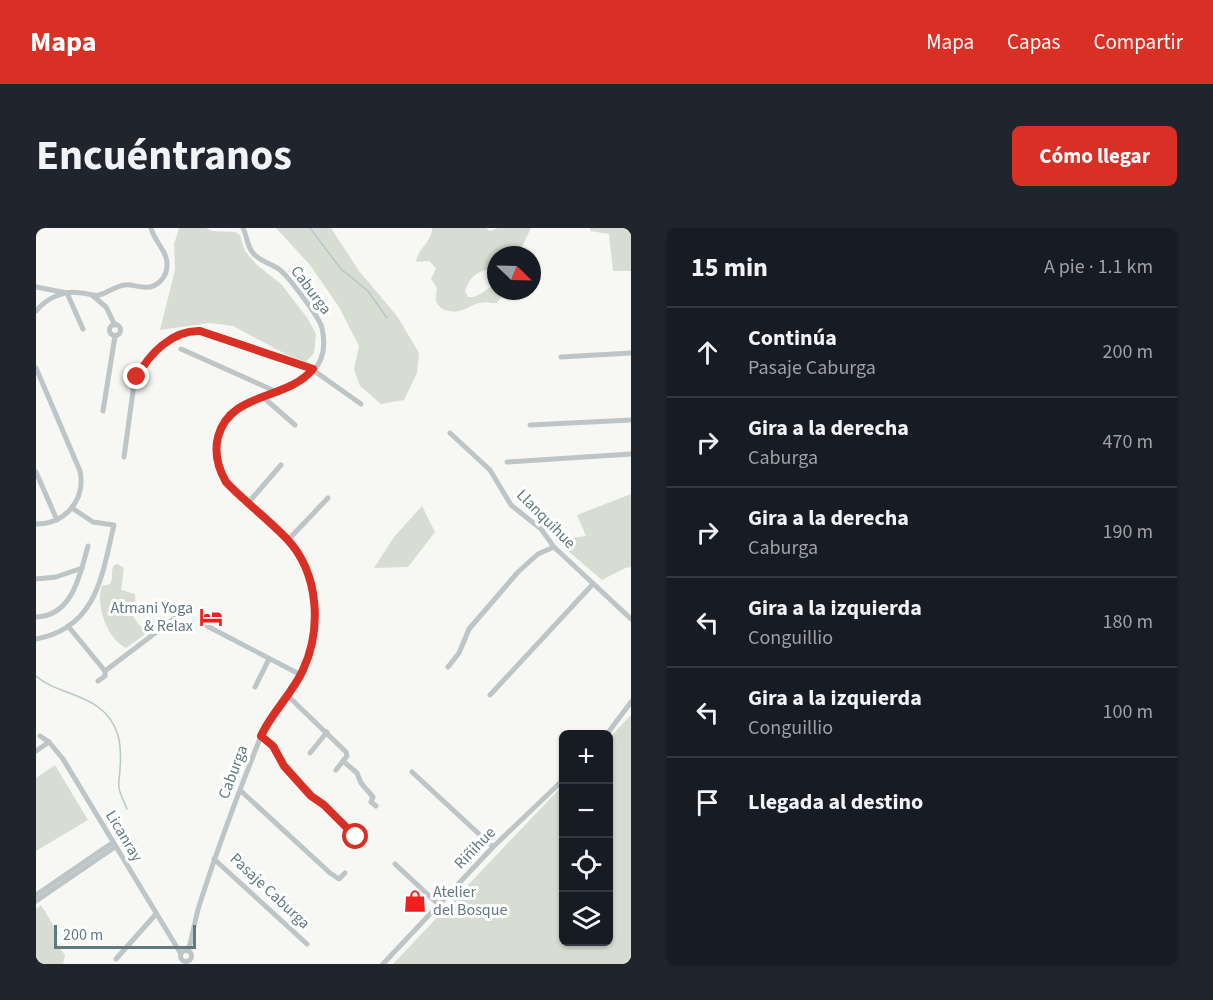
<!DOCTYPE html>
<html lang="es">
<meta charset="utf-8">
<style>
body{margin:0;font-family:"Source Sans 3",sans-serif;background:#20242c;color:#f1f3f6}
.controls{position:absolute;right:18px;bottom:18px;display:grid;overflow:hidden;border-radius:9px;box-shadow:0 2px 4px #0004}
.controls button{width:54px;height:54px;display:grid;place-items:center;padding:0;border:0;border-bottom:2px solid #363941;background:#171b24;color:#f1f3f6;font:30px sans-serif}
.compass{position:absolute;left:451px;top:18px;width:54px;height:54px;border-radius:50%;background:#171b24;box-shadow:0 2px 4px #0004;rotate:113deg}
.scale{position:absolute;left:18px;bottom:15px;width:142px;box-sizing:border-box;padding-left:6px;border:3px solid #607a81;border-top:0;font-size:16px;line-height:21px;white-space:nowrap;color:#607a81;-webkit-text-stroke:4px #fff;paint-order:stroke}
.stop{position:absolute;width:18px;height:18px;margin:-14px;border:4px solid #d93025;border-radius:50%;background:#fff}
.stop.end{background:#d93025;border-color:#fff;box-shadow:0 2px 6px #0008}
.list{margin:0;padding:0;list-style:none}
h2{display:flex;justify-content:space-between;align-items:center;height:78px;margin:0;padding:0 24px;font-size:26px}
h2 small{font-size:20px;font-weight:400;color:#9ea1a6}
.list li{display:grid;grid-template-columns:39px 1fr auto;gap:18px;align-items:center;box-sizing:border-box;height:90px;padding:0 24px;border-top:2px solid #363941}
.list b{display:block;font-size:22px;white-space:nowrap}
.list p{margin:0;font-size:20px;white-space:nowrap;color:#9ea1a6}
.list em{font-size:20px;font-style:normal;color:#9ea1a6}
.icon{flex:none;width:33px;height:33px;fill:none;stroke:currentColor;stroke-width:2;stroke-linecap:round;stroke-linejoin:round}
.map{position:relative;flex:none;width:595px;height:736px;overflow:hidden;border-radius:9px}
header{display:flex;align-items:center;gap:36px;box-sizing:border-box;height:84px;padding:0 30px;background:#d93025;color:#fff}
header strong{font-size:28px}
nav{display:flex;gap:33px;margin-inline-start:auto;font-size:21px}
.intro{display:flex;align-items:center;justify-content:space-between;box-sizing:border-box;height:144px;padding:0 36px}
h1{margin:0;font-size:42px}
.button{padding:15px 27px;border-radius:9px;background:#d93025;color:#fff;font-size:21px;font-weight:700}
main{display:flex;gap:36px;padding:0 36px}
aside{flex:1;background:#171b24;border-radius:9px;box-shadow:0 2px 4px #0004}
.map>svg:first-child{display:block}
.green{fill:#d8ddd3}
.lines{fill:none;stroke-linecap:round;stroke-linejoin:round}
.stream{stroke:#b6c8ca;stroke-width:1.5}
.minor{stroke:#bdc5c7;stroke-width:5}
.route{stroke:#d93025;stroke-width:8}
.labels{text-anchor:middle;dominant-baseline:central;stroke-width:6;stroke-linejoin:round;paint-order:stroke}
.street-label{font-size:16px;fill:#607a81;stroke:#fff}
.poi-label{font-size:16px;fill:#607a81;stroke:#fff;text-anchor:end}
</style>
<header>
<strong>Mapa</strong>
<nav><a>Mapa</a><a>Capas</a><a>Compartir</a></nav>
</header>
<div class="intro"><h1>Encuéntranos</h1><a class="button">Cómo llegar</a></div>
<main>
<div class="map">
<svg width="595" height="736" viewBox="0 0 595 736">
<rect width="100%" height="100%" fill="#f7f7f4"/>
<g class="green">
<polygon points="143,0 170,0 177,3 199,4 204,7 209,23 221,37 246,57 272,91 280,106 278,125 270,134 255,129 197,98 174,95 124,102 139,42 138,16"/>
<polygon points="240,0 295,0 323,43 361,88 383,125 381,145 368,172 345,176 324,158 318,141 323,118 303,79 274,37"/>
<path d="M396,0H450L454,3L462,0H495L482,27H460V44L453,41C440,44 433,50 429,63L432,69C444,70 450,60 460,56V63H472L460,75C456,76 453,74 450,74C434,74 425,90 407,81C397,75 400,69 401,60L395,51L400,40L393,33L380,34C382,19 396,15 396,0Z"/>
<polygon points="554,0 595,0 595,43 577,43 573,6 554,3"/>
<polygon points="595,266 595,339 589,340 566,352 519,312 550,308 541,287"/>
<polygon points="386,278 399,304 372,339 338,340 358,309"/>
<path d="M82,336L88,340L85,362L99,366C101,375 95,375 93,382L103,397L111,400L108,407L90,420C71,411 59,376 66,358L74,356C78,349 74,343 78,337Z"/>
<polygon points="595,487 595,736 357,736 527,557 528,714 572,714 573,510"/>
<polygon points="19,537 52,592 0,623 0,550"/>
<polygon points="5,677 22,705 19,714 29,727 27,736 0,736 0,681"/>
</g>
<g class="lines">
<g class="stream">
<polyline points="274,0 305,41 332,63 351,90"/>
<path d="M0,448C17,463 43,465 62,479C83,494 86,516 84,541C84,547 82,554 83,560C84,567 89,575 91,581"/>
</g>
<g class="minor">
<polyline points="0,59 31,65 47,101"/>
<polyline points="56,67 70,79 79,97"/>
<path d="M0,83C11,70 27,62 45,65C51,65 56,68 63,67C72,65 79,58 89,57C95,56 101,59 107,59C120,61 131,50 131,37C132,24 118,13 115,0"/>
<circle cx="79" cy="102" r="5.5"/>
<polyline points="145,121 241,164"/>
<polyline points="525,129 595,125"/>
<path d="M0,140L44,243C50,272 29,296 0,296"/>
<polyline points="227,169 259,197"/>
<polyline points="67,183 79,108"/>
<polyline points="494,197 595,192"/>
<polyline points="414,205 454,242 475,277 505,301 518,319 595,391"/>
<path d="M88,229L98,156C108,130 133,102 164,103L277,142L325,176"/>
<polyline points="471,234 595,226"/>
<polyline points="0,244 21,292"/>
<polyline points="212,275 245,237"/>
<polyline points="252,312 292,270"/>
<polyline points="0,351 20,349 46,340"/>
<polyline points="165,384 167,395 171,398 265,447"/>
<path d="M0,389C37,388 44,346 52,318"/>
<polyline points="32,398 69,443 69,448 62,453"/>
<path d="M0,411C61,400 66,347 78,297L57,294L36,280"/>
<polyline points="412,439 423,425 433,401 482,344 502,326 518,319"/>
<polyline points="69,443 139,390"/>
<polyline points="219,459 233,431"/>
<polyline points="454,467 557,356"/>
<polyline points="252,468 310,524 311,528 307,533 321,545 325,555 337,569 335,574 340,578"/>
<polyline points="571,506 595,474"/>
<polyline points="4,508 13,514 27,531 145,726"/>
<polyline points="225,508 236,518 248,538 275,568 288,577 320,609 325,608 327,603"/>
<polyline points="0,523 13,514"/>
<polyline points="274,525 291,504"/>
<polyline points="300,542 307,533"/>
<polyline points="376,544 457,619"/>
<polyline points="205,563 294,645 303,651 309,645"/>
<polyline points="178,631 271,716"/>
<polyline points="359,636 403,677"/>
<polyline points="0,667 76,615"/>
<polyline points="0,673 79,619"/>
<circle cx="150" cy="728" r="5.5"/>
<path d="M152,723C157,707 159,690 164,675C182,619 203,563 225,508C238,479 263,457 273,426C281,403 281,378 274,355C270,339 262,323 251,311C227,286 179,259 180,221C184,148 304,180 286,100C284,90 252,48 244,42C236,36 223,33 217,25C211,18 211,8 207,0"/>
<polyline points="80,731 120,686"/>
<polyline points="347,736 457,619 528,551"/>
</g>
</g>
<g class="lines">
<path class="route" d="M101,149C113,126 136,102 164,103L277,141C251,173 194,163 182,209C178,225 182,240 190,254C209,274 232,291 251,311C283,345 286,401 267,442C256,466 236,484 225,508L237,518L248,538L275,568L288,577L320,609"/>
</g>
<defs>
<g id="hotel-bare" transform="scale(1.8)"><path d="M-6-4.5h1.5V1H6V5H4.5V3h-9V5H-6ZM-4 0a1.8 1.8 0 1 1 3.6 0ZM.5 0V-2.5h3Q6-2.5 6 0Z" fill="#ee1f1d" stroke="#fff" stroke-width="2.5" paint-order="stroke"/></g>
<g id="shop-bare" transform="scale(1.8)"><path d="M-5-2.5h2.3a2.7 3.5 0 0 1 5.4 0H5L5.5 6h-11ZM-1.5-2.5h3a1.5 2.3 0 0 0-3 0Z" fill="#ee1f1d" stroke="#fff" stroke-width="2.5" paint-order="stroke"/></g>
</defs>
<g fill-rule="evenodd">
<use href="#hotel-bare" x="175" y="389"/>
<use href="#shop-bare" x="379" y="673"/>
</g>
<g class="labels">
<g class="street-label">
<text transform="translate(275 62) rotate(53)">Caburga</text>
<text transform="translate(510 291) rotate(45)">Llanquihue</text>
<text transform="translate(197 544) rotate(-69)">Caburga</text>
<text transform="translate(88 608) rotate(59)">Licanray</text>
<text transform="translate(439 620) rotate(-46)">Riñihue</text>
<text transform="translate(234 663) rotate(43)">Pasaje Caburga</text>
</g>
<g class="poi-label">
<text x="157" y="380">Atmani Yoga<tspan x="157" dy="18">&amp; Relax</tspan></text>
<text x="397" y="664" text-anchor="start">Atelier<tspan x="397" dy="18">del Bosque</tspan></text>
</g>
</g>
</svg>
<div class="controls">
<button>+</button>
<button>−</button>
<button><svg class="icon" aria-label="locate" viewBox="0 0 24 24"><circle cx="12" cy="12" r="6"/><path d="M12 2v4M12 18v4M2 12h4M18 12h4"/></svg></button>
<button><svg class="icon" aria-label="layers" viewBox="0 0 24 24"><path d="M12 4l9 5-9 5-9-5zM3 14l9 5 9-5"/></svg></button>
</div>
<svg class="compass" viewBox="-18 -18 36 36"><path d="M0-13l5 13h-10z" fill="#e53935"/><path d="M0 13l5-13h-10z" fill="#9ea1a6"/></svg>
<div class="scale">200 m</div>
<div class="stop" style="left:320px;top:609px"></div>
<div class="stop end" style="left:101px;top:149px"></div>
</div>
<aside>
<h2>15 min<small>A pie · 1.1 km</small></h2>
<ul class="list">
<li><svg class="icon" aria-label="ahead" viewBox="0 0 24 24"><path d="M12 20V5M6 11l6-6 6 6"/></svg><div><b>Continúa</b><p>Pasaje Caburga</p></div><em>200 m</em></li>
<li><svg class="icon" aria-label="right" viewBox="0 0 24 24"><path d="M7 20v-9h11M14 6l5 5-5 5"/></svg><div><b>Gira a la derecha</b><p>Caburga</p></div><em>470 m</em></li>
<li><svg class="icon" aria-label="right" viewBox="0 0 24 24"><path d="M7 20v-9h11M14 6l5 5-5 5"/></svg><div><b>Gira a la derecha</b><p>Caburga</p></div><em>190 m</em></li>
<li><svg class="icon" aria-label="left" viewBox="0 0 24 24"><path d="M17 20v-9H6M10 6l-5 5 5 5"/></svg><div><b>Gira a la izquierda</b><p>Conguillio</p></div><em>180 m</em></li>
<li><svg class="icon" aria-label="left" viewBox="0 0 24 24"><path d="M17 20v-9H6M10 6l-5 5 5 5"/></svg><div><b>Gira a la izquierda</b><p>Conguillio</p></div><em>100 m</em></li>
<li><svg class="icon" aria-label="arrive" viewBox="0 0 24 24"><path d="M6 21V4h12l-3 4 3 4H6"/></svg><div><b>Llegada al destino</b></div></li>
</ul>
</aside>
</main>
